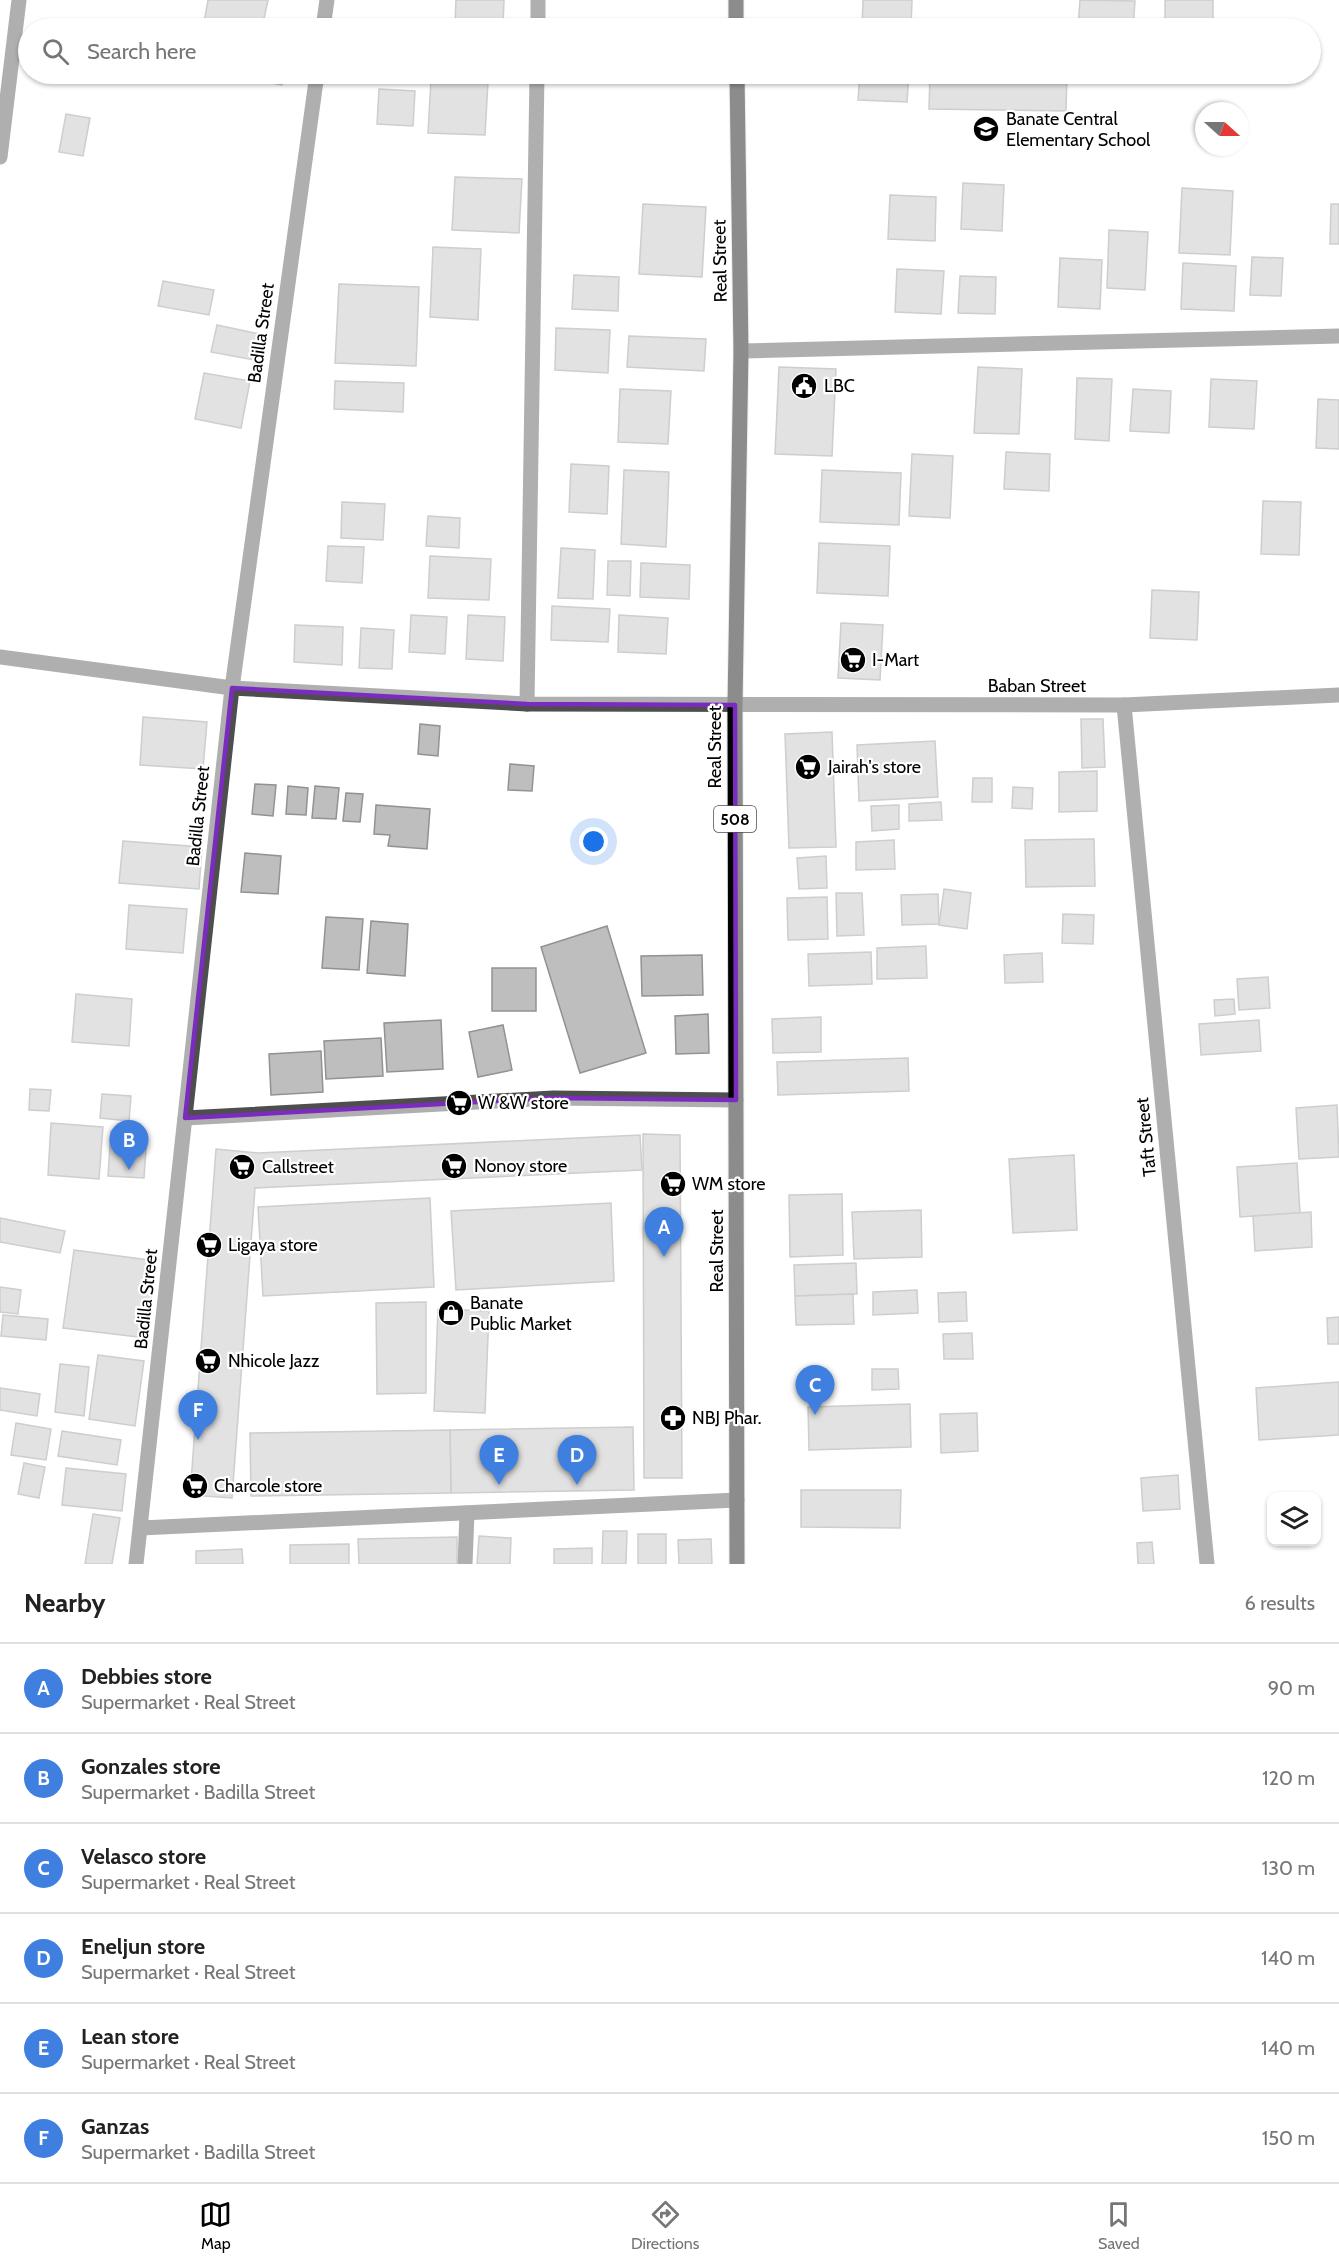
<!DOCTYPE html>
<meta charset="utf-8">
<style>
body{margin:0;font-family:Cabin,sans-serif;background:#f2f2f2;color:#222}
.controls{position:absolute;right:18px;bottom:18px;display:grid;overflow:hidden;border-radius:12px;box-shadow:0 2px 4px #0004}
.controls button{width:54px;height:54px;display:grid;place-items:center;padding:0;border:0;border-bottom:2px solid #e0e0e0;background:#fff;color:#222;font:30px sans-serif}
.compass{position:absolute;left:1195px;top:102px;width:54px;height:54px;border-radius:50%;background:#fff;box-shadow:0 2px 4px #0004;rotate:111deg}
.you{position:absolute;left:594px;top:842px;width:21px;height:21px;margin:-15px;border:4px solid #fff;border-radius:50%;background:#1a73e8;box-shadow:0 0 0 9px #1a73e833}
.badge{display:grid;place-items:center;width:39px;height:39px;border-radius:50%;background:#000;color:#fff;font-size:20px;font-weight:700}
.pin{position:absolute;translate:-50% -50px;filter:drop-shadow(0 2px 3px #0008)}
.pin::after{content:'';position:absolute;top:32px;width:21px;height:18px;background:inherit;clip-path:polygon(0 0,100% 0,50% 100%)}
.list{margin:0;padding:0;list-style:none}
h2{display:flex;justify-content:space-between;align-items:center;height:78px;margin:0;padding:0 24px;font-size:26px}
h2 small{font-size:20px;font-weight:400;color:#767676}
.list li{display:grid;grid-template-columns:39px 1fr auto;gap:18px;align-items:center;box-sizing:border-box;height:90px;padding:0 24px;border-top:2px solid #e0e0e0}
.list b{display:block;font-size:22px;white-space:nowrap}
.list p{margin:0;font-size:20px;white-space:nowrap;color:#767676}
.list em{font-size:20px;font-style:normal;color:#767676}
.icon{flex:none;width:33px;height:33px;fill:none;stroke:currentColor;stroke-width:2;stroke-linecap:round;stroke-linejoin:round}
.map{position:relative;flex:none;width:1339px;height:1564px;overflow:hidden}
.search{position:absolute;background:#fff;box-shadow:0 2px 4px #0004;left:18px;right:18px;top:18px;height:66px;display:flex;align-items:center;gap:15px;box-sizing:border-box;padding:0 21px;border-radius:33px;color:#767676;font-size:22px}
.sheet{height:618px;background:#fff}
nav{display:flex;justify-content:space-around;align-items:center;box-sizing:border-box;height:84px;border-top:2px solid #e0e0e0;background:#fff;font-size:16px;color:#767676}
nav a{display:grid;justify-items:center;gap:3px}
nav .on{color:#000}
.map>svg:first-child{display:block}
.building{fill:#bebebe;stroke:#929292;stroke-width:1.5}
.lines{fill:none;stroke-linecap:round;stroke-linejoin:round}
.major-casing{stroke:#dbdbdb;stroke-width:17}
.minor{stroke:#4e4e4e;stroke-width:15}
.major{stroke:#000;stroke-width:15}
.marked{fill:none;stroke:#7b2cbf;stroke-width:4.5;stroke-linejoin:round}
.labels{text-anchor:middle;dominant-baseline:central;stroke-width:4.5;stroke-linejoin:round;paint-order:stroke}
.shield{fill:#fff;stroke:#4c4c4c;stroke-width:1.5}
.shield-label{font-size:16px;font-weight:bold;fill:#000}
.poi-label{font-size:18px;fill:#000;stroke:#fff;text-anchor:start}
.street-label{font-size:18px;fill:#000;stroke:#fff}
</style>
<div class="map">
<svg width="1339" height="1564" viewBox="0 0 1339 1564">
<rect width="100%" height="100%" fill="#fff"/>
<g class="building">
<polygon points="208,0 268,0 262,28 203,28"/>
<polygon points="456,0 504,0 503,26 455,24"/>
<polygon points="863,0 912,0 911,28 862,28"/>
<polygon points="1080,0 1135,1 1133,28 1078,28"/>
<rect x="1165" y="0" width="48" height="28"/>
<polygon points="225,74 284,74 282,85 225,75"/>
<polygon points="860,74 909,74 907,102 858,100"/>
<polygon points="930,74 1067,74 1066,111 929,109"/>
<polygon points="1075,74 1130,74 1129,77"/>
<polygon points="431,80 488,82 485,135 428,133"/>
<polygon points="379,89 415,91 413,126 377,124"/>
<polygon points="66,114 90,118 83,156 59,152"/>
<polygon points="455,177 522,179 519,233 452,230"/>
<polygon points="963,183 1004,185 1002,231 961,229"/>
<polygon points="1182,188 1233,191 1230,255 1179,253"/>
<polygon points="890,195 936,197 935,241 888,239"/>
<polygon points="643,204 706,207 702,277 639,274"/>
<polygon points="1331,204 1339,204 1339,244 1330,244"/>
<polygon points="1109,230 1148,232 1145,290 1107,288"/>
<polygon points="433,247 481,249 478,320 430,317"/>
<polygon points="1252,257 1283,258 1281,296 1250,295"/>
<polygon points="1060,258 1102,260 1100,309 1058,307"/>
<polygon points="1183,263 1236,266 1234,311 1181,309"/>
<polygon points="897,269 944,271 941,314 895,312"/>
<polygon points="574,275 619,277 618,311 572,309"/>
<polygon points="960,276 996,277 995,314 958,313"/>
<polygon points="163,281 214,290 209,315 158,306"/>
<polygon points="339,284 419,287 416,366 335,363"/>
<polygon points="217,325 260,334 254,360 211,352"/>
<polygon points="556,328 610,330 608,373 555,370"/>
<polygon points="629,336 706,339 704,371 627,367"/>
<polygon points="779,367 836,369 832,456 775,454"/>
<polygon points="978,367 1022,369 1019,434 974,433"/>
<polygon points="204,373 250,381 241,428 195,419"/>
<polygon points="1077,378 1112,379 1109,441 1075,439"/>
<polygon points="1211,379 1257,381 1254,429 1209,427"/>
<polygon points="335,381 404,383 403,412 334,409"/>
<polygon points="620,389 671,391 668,444 618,442"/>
<polygon points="1133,389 1171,391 1169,433 1130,431"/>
<polygon points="1318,399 1339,400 1339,449 1316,448"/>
<polygon points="1006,452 1050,454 1049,491 1004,489"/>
<polygon points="912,454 953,456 950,518 909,516"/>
<polygon points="571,464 609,466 607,514 569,512"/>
<polygon points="624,470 669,472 666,547 621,544"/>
<polygon points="822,470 901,473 899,525 820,522"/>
<polygon points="1263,501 1301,502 1299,555 1261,554"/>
<polygon points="342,502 385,504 383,540 341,538"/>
<polygon points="428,516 460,518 459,548 426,546"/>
<polygon points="819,543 890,546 888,596 817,593"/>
<polygon points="328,546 364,547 362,583 326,581"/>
<polygon points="561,548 595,550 593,599 558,598"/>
<polygon points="430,556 491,559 489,600 428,598"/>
<polygon points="608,561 631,561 630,596 607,595"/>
<polygon points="641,563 690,565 689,599 640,597"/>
<polygon points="1152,590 1199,592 1197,640 1150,638"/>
<polygon points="552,606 610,609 608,642 551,640"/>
<polygon points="411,615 447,617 445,654 409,652"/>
<polygon points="468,615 505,617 503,661 466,659"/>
<polygon points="619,615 668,618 666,654 618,652"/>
<polygon points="841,623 883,625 880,680 838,678"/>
<polygon points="295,625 343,627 342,665 294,662"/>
<polygon points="361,628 394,630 392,669 359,668"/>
<polygon points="143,717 207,722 203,769 140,765"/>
<polygon points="1081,719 1103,719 1105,767 1082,768"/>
<polygon points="420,724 440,726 438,756 418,754"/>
<polygon points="832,732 836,847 789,848 785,734"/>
<polygon points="935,741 938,797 859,801 857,745"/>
<polygon points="510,764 534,766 532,791 508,790"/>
<polygon points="1097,771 1097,811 1059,812 1059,772"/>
<polygon points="973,778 992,778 992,802 972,802"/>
<polygon points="255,784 276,785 273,816 252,814"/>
<polygon points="288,786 308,788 306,815 286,814"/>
<polygon points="315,786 339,788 336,819 312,818"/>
<polygon points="1013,787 1033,788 1032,809 1012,808"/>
<polygon points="346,793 363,794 360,822 343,821"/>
<polygon points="941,802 942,820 909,821 909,804"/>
<polygon points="376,805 430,809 427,849 388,846 390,835 374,834"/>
<polygon points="899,805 899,829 872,831 871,806"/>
<polygon points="1094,839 1095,886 1026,887 1025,840"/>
<polygon points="894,840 895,869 856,870 856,842"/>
<polygon points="123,841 202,847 199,889 119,883"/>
<polygon points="245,853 281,856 278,894 241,892"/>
<polygon points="826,856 827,888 799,889 797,858"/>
<polygon points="944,889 971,893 967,929 939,925"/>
<polygon points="836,893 862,893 864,935 837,936"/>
<polygon points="938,894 939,924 902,925 901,895"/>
<polygon points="827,897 828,939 788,940 787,898"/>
<polygon points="129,905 187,909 183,953 126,949"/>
<polygon points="1063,914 1094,915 1093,944 1062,943"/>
<polygon points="326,917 363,919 359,970 322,968"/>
<polygon points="371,921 408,924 405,976 367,973"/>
<polygon points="607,926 646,1053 580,1073 541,947"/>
<polygon points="926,946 927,978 877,979 877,948"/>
<polygon points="871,952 872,984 809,986 808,954"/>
<polygon points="1042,953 1043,982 1005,983 1004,955"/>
<polygon points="702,955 703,995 642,996 641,956"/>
<rect x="492" y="968" width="44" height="43"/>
<polygon points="1268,977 1270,1008 1239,1010 1237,979"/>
<polygon points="76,994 132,999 129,1046 72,1042"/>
<polygon points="1234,999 1235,1014 1215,1016 1214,1000"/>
<polygon points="708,1014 709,1053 676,1054 675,1016"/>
<polygon points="821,1017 821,1052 773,1053 772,1019"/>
<polygon points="441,1020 443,1069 387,1072 384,1023"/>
<polygon points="1259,1020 1261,1051 1201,1055 1199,1024"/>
<polygon points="503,1025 512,1070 478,1077 469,1032"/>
<polygon points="381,1038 383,1076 326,1079 324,1041"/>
<polygon points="321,1051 323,1092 271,1095 269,1054"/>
<polygon points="908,1058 909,1091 778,1095 777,1062"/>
<polygon points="30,1089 51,1090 49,1111 29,1110"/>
<polygon points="102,1094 131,1096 129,1121 100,1118"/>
<polygon points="1337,1105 1339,1157 1299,1159 1296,1108"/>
<polygon points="51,1123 103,1127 99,1179 48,1175"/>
<polygon points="111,1131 147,1134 144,1178 108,1176"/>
<polygon points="643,1134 680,1135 682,1478 644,1478"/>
<polygon points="640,1135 642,1170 255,1188 232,1498 190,1495 216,1149 258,1153"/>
<polygon points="1074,1155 1077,1230 1013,1233 1009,1159"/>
<polygon points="1297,1163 1300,1213 1240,1217 1237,1167"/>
<polygon points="842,1194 843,1255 790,1257 789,1195"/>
<polygon points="430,1198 434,1287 263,1296 258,1207"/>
<polygon points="611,1203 614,1281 456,1290 451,1211"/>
<polygon points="921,1210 922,1257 854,1259 852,1212"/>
<polygon points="1311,1212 1312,1247 1255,1251 1253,1216"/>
<polygon points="0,1218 65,1231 60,1253 0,1242"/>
<polygon points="74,1250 156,1261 146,1338 63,1328"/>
<polygon points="856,1263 857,1294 795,1296 794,1265"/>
<polygon points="0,1287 21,1290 18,1314 0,1312"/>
<polygon points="917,1290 918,1313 873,1315 873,1292"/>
<polygon points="966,1292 967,1321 939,1322 938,1293"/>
<polygon points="853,1294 854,1324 796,1325 795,1296"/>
<polygon points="426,1302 426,1393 377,1394 376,1303"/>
<polygon points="438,1309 489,1311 485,1413 434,1411"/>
<polygon points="3,1315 48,1319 46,1340 1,1336"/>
<polygon points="1339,1317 1339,1344 1328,1344 1327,1318"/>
<polygon points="972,1333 973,1359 944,1359 943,1334"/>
<polygon points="98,1355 144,1361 135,1426 89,1419"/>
<polygon points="60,1364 89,1367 84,1416 55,1412"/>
<polygon points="872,1369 898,1369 899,1389 872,1390"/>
<polygon points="1339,1382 1339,1435 1259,1440 1256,1388"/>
<polygon points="0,1388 40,1394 37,1416 0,1410"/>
<polygon points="910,1404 911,1447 809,1450 808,1407"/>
<polygon points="977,1413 978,1451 941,1453 940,1414"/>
<polygon points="16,1423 51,1429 46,1460 11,1455"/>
<polygon points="633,1427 634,1490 451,1493 450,1430"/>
<polygon points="450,1430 451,1493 251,1496 250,1433"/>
<polygon points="62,1431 121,1440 117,1465 58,1456"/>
<polygon points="24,1463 45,1467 39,1498 18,1494"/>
<polygon points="66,1468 126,1474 122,1511 62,1505"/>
<polygon points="1178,1475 1180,1509 1143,1511 1141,1478"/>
<polygon points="801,1490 901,1490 900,1528 801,1527"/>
<polygon points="93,1514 120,1518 112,1564 85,1564"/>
<polygon points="603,1531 627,1531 626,1564 602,1564"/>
<rect x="638" y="1534" width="28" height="30"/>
<polygon points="479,1536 511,1538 510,1564 477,1564"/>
<polygon points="457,1537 457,1564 359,1564 358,1539"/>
<polygon points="711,1539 712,1564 679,1564 678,1540"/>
<polygon points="1152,1542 1154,1564 1138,1564 1137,1543"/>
<polygon points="349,1544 349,1564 290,1564 290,1545"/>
<polygon points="592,1548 592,1564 554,1564 554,1549"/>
<polygon points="242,1549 243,1564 196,1564 196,1551"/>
</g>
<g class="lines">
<g class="major-casing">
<g id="major">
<polyline points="736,0 736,28"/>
<polyline points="737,74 741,351 735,705 737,1564"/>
</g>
</g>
<g class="minor">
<polyline points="323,28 327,0"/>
<polyline points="538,28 538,0"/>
<polyline points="0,157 19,0"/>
<polyline points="741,351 1339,336"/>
<polyline points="0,657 232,688 527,704 1124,705 1339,695"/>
<polyline points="527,704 537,74"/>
<polyline points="1124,705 1207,1564"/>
<polyline points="185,1118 553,1098 736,1100"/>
<polyline points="141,1528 737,1500"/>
<polyline points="136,1564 232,688 317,74"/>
<polyline points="465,1564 467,1513"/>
</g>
<use href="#major" class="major"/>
</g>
<path d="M0 0H1339V1564H0ZM232,688L527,704L735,705L736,1100L553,1098L185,1118Z" fill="#fff" fill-opacity=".55" fill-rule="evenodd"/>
<path class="marked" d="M232,688L527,704L735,705L736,1100L553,1098L185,1118Z"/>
<defs>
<g id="school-disc" transform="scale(1.35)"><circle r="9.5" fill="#000" stroke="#fff"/><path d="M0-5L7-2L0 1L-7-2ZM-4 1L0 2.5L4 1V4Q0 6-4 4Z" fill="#fff"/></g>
<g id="civic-disc" transform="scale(1.35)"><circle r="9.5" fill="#000" stroke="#fff"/><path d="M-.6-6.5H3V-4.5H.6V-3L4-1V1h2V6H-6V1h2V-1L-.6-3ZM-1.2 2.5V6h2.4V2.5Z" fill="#fff"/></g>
<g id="supermarket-disc" transform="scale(1.35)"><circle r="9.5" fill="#000" stroke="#fff"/><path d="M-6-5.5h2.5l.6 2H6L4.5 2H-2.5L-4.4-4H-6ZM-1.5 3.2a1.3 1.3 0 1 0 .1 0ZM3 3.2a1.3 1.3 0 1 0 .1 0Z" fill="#fff"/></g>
<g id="shop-disc" transform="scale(1.35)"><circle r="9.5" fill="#000" stroke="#fff"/><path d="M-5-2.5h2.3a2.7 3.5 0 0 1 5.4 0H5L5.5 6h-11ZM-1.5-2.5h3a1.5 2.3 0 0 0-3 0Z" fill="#fff"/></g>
<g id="pharmacy-disc" transform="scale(1.35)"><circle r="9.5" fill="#000" stroke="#fff"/><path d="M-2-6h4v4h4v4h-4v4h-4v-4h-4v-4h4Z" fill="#fff"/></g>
</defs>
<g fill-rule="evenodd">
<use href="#school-disc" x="986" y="129"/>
<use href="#civic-disc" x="804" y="386"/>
<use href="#supermarket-disc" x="853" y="660"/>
<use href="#supermarket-disc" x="808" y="767"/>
<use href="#supermarket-disc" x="459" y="1103"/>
<use href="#supermarket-disc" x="454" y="1166"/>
<use href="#supermarket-disc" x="242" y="1167"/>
<use href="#supermarket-disc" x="673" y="1184"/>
<use href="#supermarket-disc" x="209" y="1245"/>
<use href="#shop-disc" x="451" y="1313"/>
<use href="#supermarket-disc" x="208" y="1361"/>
<use href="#pharmacy-disc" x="673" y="1418"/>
<use href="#supermarket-disc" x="195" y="1486"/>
</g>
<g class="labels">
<rect class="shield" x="714" y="806" width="42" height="26" rx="4.5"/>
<g class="shield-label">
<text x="735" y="819">508</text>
</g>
<g class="poi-label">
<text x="1006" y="119">Banate Central<tspan x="1006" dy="21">Elementary School</tspan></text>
<text x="824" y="386">LBC</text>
<text x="872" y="660">I-Mart</text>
<text x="828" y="767">Jairah's store</text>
<text x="478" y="1103">W &amp;W store</text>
<text x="474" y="1166">Nonoy store</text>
<text x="262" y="1167">Callstreet</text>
<text x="692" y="1184">WM store</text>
<text x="228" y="1245">Ligaya store</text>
<text x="470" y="1303">Banate<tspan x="470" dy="21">Public Market</tspan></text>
<text x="228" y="1361">Nhicole Jazz</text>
<text x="692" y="1418">NBJ Phar.</text>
<text x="214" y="1486">Charcole store</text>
</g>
<g class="street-label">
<text transform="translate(720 261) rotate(-91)">Real Street</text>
<text transform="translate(261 333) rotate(-82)">Badilla Street</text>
<text x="1037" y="686">Baban Street</text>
<text transform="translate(715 747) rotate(-90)">Real Street</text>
<text transform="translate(198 816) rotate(-84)">Badilla Street</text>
<text transform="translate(1146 1137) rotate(-96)">Taft Street</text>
<text transform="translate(717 1251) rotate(-90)">Real Street</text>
<text transform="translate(146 1299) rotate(-84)">Badilla Street</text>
</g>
</g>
</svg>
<div class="controls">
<button><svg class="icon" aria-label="layers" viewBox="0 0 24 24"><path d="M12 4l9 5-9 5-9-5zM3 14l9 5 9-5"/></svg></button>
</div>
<svg class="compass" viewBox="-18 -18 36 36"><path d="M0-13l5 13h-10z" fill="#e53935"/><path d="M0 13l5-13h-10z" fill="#767676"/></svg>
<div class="you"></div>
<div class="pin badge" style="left:664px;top:1257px;background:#3f7fe0">A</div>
<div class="pin badge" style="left:129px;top:1170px;background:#3f7fe0">B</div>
<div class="pin badge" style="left:815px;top:1415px;background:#3f7fe0">C</div>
<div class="pin badge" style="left:577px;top:1485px;background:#3f7fe0">D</div>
<div class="pin badge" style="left:499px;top:1485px;background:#3f7fe0">E</div>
<div class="pin badge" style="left:198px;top:1440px;background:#3f7fe0">F</div>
<div class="search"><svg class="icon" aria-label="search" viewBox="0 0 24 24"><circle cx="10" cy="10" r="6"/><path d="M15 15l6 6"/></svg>Search here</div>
</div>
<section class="sheet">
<h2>Nearby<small>6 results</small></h2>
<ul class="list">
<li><span class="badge" style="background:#3f7fe0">A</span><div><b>Debbies store</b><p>Supermarket · Real Street</p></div><em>90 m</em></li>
<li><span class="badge" style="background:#3f7fe0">B</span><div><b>Gonzales store</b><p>Supermarket · Badilla Street</p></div><em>120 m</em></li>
<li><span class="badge" style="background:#3f7fe0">C</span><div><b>Velasco store</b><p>Supermarket · Real Street</p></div><em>130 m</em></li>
<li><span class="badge" style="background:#3f7fe0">D</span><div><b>Eneljun store</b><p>Supermarket · Real Street</p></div><em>140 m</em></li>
<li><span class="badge" style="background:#3f7fe0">E</span><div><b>Lean store</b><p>Supermarket · Real Street</p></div><em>140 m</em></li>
<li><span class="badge" style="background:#3f7fe0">F</span><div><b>Ganzas</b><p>Supermarket · Badilla Street</p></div><em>150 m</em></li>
</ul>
</section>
<nav>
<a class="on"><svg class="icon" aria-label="map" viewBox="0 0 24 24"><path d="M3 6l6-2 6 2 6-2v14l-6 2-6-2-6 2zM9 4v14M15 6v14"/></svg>Map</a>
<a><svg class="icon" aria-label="directions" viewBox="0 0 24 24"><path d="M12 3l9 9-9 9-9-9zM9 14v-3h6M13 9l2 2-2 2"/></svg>Directions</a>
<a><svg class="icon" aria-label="saved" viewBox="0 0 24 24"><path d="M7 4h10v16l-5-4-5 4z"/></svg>Saved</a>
</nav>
